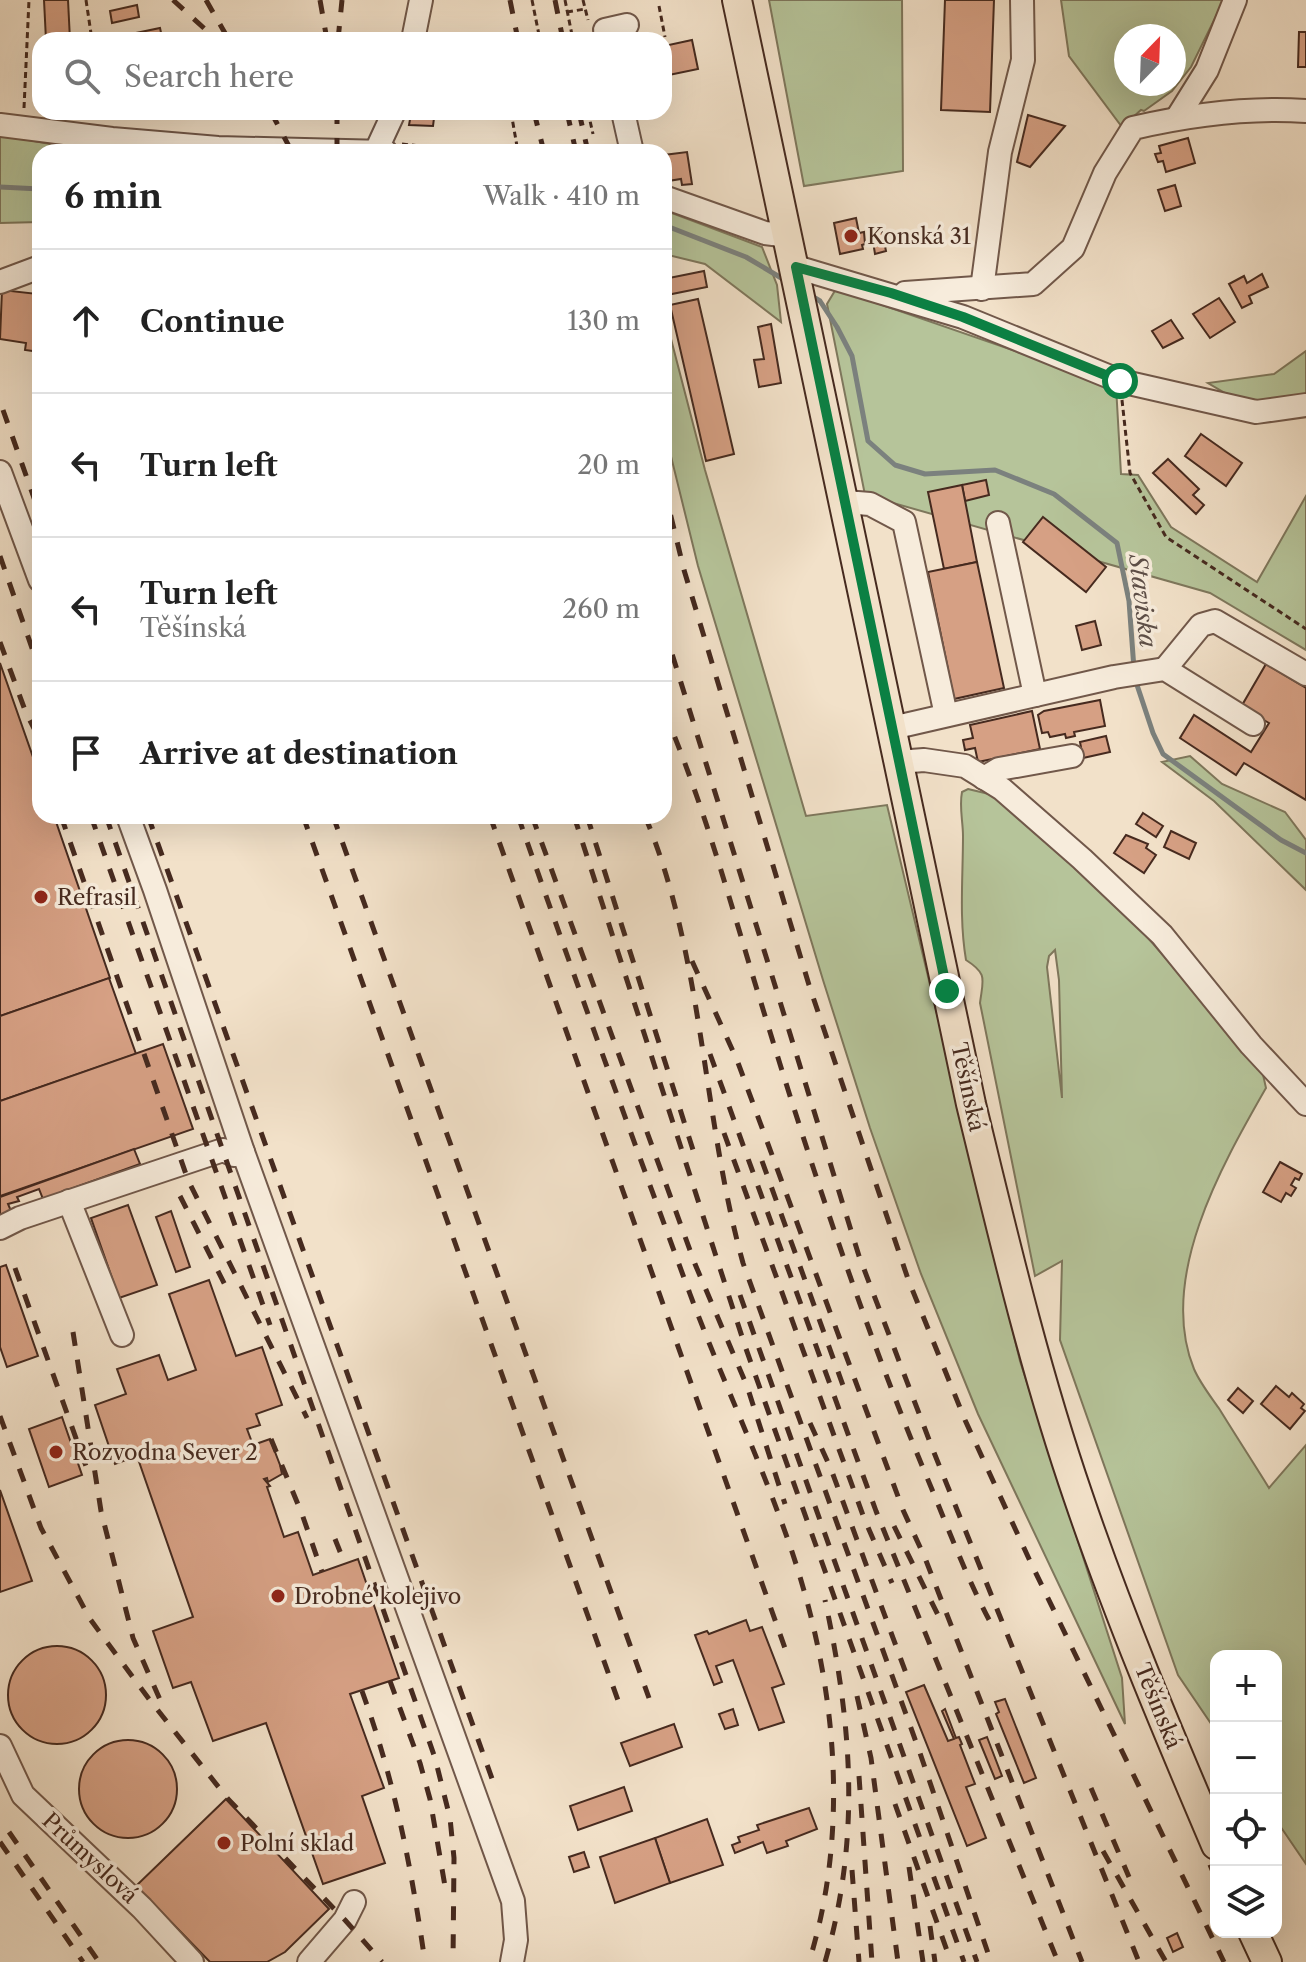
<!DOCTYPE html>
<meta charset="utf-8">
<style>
body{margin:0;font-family:"Libre Caslon Text",serif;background:#f2f2f2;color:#222}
.controls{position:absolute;right:24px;bottom:24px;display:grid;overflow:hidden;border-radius:16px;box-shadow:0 8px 32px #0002}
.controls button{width:72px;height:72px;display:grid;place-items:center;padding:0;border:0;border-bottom:2px solid #e0e0e0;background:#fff;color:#222;font:40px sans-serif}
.compass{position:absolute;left:1114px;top:24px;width:72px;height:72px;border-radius:50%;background:#fff;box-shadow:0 8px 32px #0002;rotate:23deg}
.stop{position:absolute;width:24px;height:24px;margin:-18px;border:6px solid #0b8043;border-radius:50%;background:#fff}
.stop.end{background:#0b8043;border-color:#fff;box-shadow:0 2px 8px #0008}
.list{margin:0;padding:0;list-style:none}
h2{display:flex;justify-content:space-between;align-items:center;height:104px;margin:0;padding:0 32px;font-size:34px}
h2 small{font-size:26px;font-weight:400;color:#767676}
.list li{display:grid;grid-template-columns:52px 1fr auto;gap:24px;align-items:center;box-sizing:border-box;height:144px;padding:0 32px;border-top:2px solid #e0e0e0}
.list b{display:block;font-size:30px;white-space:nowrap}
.list p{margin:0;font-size:26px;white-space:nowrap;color:#767676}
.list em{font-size:26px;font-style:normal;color:#767676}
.icon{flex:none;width:44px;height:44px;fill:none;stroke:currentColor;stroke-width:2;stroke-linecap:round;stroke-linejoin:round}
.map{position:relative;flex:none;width:1306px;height:1962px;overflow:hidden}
.search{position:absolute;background:#fff;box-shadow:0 8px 32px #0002;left:32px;top:32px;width:640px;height:88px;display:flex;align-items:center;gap:20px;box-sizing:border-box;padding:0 28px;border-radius:24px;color:#767676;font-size:30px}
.panel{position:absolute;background:#fff;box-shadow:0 8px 32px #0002;left:32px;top:144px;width:640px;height:680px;border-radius:24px}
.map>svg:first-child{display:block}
.green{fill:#b6c49a;stroke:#7e775c;stroke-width:2;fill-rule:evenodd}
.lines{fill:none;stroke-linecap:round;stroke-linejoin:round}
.stream{stroke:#7b817e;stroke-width:5}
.building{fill:#d6a084;stroke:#462a1f;stroke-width:2}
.minor-casing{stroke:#71584a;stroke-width:26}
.major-casing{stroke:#462a1f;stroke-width:32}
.path{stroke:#462a1f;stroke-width:3;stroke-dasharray:6 4;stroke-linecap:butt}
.minor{stroke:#f7ecdc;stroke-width:22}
.major{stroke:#f2e1c9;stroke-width:28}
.rail{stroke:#462a1f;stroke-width:5;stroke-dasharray:14 14;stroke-linecap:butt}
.route{stroke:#0b8043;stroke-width:10}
.poi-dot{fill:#8f2418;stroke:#f7ecdc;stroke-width:3}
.labels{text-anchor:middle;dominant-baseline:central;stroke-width:7;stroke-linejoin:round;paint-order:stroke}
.poi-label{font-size:22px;fill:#462a1f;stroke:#f7ecdc;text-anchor:start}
.street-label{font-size:22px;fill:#462a1f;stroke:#f7ecdc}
.water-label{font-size:24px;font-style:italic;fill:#5c4e47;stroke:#f7ecdc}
</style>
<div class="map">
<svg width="1306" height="1962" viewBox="0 0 1306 1962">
<rect width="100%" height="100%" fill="#f2e1c9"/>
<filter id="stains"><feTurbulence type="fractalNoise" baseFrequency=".0025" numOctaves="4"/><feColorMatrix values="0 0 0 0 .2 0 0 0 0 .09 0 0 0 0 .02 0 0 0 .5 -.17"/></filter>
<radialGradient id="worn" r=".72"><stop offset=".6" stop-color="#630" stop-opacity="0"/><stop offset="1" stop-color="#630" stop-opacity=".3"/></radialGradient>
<g class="green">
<polygon points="769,0 902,0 903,171 804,186"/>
<path d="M1061,0H1224L1191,67L1172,91L1144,111L1141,110L1122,127L1069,56ZM1126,36H1174V84H1126Z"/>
<polygon points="0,135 73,148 83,152 40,152 40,222 0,223"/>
<polygon points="664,210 762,247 777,285 781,322 705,264 664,254"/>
<polygon points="836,289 1116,386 1121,474 1138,475 1171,527 1257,582 1306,496 1306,650 1210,593 865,495 827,304"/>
<polygon points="664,312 705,470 806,816 887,805 1020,1361 1122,1678 1125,1724 978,1414 921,1274 870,1128 823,980 698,566 664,428"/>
<polygon points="1306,351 1306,405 1237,400 1208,383 1274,374"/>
<polygon points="1190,756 1222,784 1285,812 1306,840 1306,890 1214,801 1162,762"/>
<path d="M968,789L993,795L1059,851L1143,932L1262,1070L1266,1088C1222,1165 1157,1278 1194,1369C1200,1383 1211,1397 1220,1410C1236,1436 1253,1462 1269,1488L1306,1445V1864L1276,1820V1656H1216V1731L1178,1675L1060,1340L1062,1261L1035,1276L980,1003C983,979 988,974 966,960C959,919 963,877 963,836C963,821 959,807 962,792ZM1055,950L1059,980L1062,1098L1047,967L1049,956Z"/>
</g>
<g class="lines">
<g class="stream">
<polyline points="0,187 40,189"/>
<polyline points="664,225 746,257 788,282"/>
<polyline points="810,295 820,301 837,327 852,356 868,441 895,465 925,474 995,470 1054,494 1117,543 1129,601 1134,669"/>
<polyline points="1135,679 1153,733 1163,754 1281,840 1306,853"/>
</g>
</g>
<g class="building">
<polygon points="44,0 68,0 70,40 46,40"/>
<polygon points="945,0 994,0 990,112 941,110"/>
<polygon points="137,5 139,17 112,23 110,11"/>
<polygon points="160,28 162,37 113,40 112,38"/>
<polygon points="1299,32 1306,32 1306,67 1298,67"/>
<polygon points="692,40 698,69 664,76 664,46"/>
<polygon points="411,114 434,118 433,126 409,125"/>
<polygon points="1028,115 1065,126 1030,167 1017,162"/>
<polygon points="1188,138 1195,163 1166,172 1163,161 1158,162 1155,154 1161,153 1159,146"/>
<polygon points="687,152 692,184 682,185 681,179 668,181 666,169 664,169 664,155"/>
<polygon points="1175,185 1181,206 1165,211 1158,190"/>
<polygon points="856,218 859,233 864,232 865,244 862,245 863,249 840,254 834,223"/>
<polygon points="881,227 886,251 875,254 871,229"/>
<polygon points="704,271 707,287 667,295 664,279"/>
<polygon points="1262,274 1268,287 1249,296 1252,303 1242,308 1229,284 1244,276 1247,283"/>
<polygon points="38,288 40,288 40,352 25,350 26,343 0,339 2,290 37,294"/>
<polygon points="1219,298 1235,322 1210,338 1193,314"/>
<polygon points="698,299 734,454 706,461 670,305"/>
<polygon points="1171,320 1183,338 1163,348 1152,331"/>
<polygon points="771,324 781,383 759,387 754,360 764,359 758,327"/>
<polygon points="1201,434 1242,463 1226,486 1185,456"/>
<polygon points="1168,459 1199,489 1193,495 1204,505 1196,514 1153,473"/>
<polygon points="986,480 989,495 965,501 962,485"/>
<polygon points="962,485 977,562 944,569 928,492"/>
<polygon points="1043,517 1106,567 1086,592 1023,542"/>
<polygon points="977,562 1004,688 954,699 928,572"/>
<polygon points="1095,621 1101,645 1082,650 1076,626"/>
<polygon points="0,663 40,777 40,816 54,816 110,978 0,1016"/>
<polygon points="1266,664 1306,688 1306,800 1244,763 1236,775 1180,738 1194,715 1251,752 1269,723 1241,707"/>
<polygon points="1100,700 1105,726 1074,732 1075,736 1066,738 1065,734 1050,737 1048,732 1042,733 1038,715 1044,711"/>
<polygon points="1032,711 1040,749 978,762 975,748 965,750 963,740 973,738 970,725"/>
<polygon points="1106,736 1110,752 1083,758 1080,742"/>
<polygon points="1143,813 1163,826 1156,837 1136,824"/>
<polygon points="1171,831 1196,843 1189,859 1164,847"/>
<polygon points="1126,835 1148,844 1146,848 1156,855 1144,873 1114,853"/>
<polygon points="109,978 136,1054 0,1101 0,1016"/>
<polygon points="163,1044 193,1129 0,1196 0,1101"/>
<polygon points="134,1149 140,1164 43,1199 39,1189 17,1197 19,1201 8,1204 11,1211 0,1215 0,1197"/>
<polygon points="1280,1162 1302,1174 1299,1180 1295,1178 1291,1185 1296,1188 1291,1196 1286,1193 1281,1202 1263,1192"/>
<polygon points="128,1205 157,1285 119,1298 91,1218"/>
<polygon points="171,1211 190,1267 176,1272 156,1217"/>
<polygon points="6,1265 38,1356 7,1367 0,1347 0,1267"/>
<polygon points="209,1280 236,1356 262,1347 282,1405 256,1414 260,1425 247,1429 253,1445 270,1439 280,1465 282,1474 268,1482 267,1478 264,1479 270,1486 267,1487 284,1537 298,1532 313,1575 358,1559 399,1678 350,1694 384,1788 362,1796 385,1863 323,1884 266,1723 213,1741 191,1682 173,1688 153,1631 193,1617 137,1456 115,1464 95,1405 126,1394 117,1369 159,1355 168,1380 196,1370 169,1294"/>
<polygon points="1276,1386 1289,1397 1292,1393 1304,1404 1301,1408 1305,1411 1290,1429 1261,1404"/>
<polygon points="1238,1388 1253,1401 1243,1413 1228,1400"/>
<polygon points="62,1417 82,1475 49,1487 29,1429"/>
<polygon points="0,1490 32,1581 0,1592"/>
<polygon points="746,1620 750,1631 762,1627 784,1684 772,1688 784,1722 759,1730 733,1660 716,1666 722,1682 714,1685 695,1635 707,1631 709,1634"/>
<circle cx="57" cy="1695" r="49"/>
<polygon points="924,1685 948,1741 954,1739 942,1711 945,1709 956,1738 959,1737 962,1744 960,1745 975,1784 966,1787 986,1838 967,1846 906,1692"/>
<polygon points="1005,1699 1036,1778 1024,1783 996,1714 999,1712 995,1702"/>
<polygon points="733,1709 738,1725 725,1729 719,1714"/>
<polygon points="674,1724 682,1747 630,1766 621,1743"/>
<polygon points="987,1737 1002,1776 995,1779 979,1740"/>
<circle cx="128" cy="1789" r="49"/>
<polygon points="624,1787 632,1811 578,1830 570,1806"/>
<polygon points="226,1799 329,1909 285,1952 267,1962 210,1962 136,1886"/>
<polygon points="809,1808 817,1829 786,1841 788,1846 767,1853 763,1842 735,1853 732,1845 740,1842 738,1837 759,1830 757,1825"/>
<polygon points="707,1819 723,1865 670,1883 655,1838"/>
<polygon points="655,1838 670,1883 615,1903 600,1857"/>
<polygon points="584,1852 589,1867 574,1872 569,1857"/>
<polygon points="1177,1933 1183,1947 1173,1952 1167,1938"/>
</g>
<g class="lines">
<g class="minor-casing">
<g id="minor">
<polyline points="413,40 421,0"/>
<polyline points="607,40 605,30 627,25"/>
<polyline points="623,112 632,152"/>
<polyline points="1177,118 1207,70 1235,0"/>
<polyline points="0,125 112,139 218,148 386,152"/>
<polyline points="376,151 394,112"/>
<polyline points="664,197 765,233 789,236"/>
<polyline points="796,267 963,317 1120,381 1256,412 1306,405"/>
<polyline points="0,282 40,267"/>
<polyline points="982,289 1000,152 1023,60 1022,0"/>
<path d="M905,293L1033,284L1073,248L1105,173L1133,128C1189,115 1248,107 1306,111"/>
<polyline points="0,472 40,580"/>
<polyline points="845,502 870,504 904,522 946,715"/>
<polyline points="998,523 1035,695"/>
<polyline points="1165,669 1201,625 1215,621 1306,674"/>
<polyline points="892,728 1114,677 1165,669 1253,724"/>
<polyline points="898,762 924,760 965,766 1002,789 1082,859 1162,935 1251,1045 1306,1104"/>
<polyline points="984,778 999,769 1072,756"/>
<polyline points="128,816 155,890 243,1152 513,1901 516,1940 512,1962"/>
<polyline points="69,1201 122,1335"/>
<polyline points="0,1228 20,1218 223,1150 234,1155 243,1152"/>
<polyline points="0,1746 23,1795 142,1908 192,1962"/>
<polyline points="309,1962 345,1920 354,1902"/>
</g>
</g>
<g class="major-casing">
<g id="major">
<path d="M737,0L971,1104C1003,1235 1034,1368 1078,1496C1118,1614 1167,1730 1216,1845"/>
<polyline points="1253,1932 1267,1962"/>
</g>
</g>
<g class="path">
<polyline points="86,0 92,40"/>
<polyline points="532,0 540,40"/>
<polyline points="565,0 573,40"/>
<polyline points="583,0 588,20"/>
<polyline points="659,6 665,37"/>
<polyline points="567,12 585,9"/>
<polyline points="583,40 582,36 587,34"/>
<polyline points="24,108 29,0"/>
<polyline points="511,112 518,152"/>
<polyline points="588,112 593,134"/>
<polyline points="402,144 476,152"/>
<polyline points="1122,400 1130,473 1166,537 1306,629"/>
<polyline points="1209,1865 1216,1882"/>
</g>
<use href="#minor" class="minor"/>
<use href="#major" class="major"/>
<g class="rail">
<polyline points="173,0 217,40"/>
<polyline points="206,0 229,40"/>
<polyline points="320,0 327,40"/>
<polyline points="510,0 518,40"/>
<polyline points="555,0 563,40"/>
<polyline points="338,40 342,0"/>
<polyline points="271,112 292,152"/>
<polyline points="534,112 544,152"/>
<polyline points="567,112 576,152"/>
<polyline points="579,112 588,152"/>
<polyline points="337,152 337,112"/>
<polyline points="3,410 40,515"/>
<polyline points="664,488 684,570 809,985 908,1279 965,1420 1030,1561 1224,1962"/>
<polyline points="0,556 40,671"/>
<polyline points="664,628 859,1256 933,1450 1139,1962"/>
<polyline points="0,642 26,713 40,740"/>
<path d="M664,711C703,802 729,898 758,993C807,1153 859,1313 923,1468C946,1522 966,1578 994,1629"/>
<polyline points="61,816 188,1180 307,1418"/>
<polyline points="91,816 270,1325"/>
<polyline points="106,816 435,1758 450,1818 454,1858 453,1962"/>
<polyline points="148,816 495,1787"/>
<polyline points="303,816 620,1706"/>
<polyline points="333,816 649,1698"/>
<polyline points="490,816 786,1651"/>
<path d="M518,816C574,976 631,1135 690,1294C718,1369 752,1442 780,1518C833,1658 854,1817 809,1962"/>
<polyline points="532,816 695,1264 747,1386 785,1504"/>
<polyline points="574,816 745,1346 964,1962"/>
<polyline points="587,816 693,1150"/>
<path d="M645,816C704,957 702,1116 743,1263L920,1753L991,1962"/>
<polyline points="692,961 737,1060 903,1510 925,1558 1082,1962"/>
<polyline points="710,1054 876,1511 1058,1962"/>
<polyline points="724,1133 864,1518 892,1583"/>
<polyline points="762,1161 845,1391"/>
<polyline points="180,1196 227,1289"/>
<polyline points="15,1268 87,1469"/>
<polyline points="740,1295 977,1962"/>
<polyline points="73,1332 101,1511 133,1638 161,1702"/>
<polyline points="0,1416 41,1528 90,1619 149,1699 228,1799 345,1920 382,1962"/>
<polyline points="810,1423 831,1469 907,1676"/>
<polyline points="271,1439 302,1514 322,1572"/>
<polyline points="894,1526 940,1619"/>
<polyline points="335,1539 345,1564"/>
<polyline points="390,1681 420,1763 430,1799 446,1892"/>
<path d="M362,1691C395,1782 411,1866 425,1962"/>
<polyline points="857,1696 871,1758 898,1962"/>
<polyline points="859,1776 872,1962"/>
<polyline points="1091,1788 1129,1877"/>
<polyline points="895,1804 951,1962"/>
<polyline points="9,1832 99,1962"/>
<polyline points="0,1842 83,1962"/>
<polyline points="1103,1851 1166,1962"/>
<polyline points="909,1867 923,1962"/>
<polyline points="852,1870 859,1962"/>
<polyline points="930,1926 935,1962"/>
<path d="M825,1962C861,1837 852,1726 825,1600"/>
</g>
</g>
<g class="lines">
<polyline class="route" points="947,991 796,267 891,293 963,317 1120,381"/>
</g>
<g class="poi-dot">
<circle cx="851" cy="236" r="8"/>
<circle cx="41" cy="897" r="8"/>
<circle cx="56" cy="1452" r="8"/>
<circle cx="278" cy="1596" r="8"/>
<circle cx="224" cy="1843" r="8"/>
</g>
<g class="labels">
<g class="poi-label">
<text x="867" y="236">Konská 31</text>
<text x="57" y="897">Refrasil</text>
<text x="72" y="1452">Rozvodna Sever 2</text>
<text x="294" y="1596">Drobné kolejivo</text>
<text x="240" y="1843">Polní sklad</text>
</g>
<g class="street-label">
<text transform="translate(968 1087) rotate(78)">Těšínská</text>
<text transform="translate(1158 1706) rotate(68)">Těšínská</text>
<text transform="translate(90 1858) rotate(43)">Průmyslová</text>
</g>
<g class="water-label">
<text transform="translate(1143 601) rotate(83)">Staviska</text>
</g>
</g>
<rect width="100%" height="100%" filter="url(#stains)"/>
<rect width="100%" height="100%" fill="url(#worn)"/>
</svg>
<div class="controls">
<button>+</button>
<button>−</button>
<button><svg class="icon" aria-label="locate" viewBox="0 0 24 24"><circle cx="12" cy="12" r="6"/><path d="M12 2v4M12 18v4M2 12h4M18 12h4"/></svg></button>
<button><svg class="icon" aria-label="layers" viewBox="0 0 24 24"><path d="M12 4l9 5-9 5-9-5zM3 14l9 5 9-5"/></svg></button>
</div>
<svg class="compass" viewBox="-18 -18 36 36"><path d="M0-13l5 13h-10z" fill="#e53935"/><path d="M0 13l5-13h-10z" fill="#767676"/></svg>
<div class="stop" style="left:1120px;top:381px"></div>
<div class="stop end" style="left:947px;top:991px"></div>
<div class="search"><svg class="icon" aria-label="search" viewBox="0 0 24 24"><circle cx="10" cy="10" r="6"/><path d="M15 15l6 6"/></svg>Search here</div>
<section class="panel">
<h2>6 min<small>Walk · 410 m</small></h2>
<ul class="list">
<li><svg class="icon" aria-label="ahead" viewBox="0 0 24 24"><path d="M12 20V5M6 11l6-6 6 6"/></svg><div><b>Continue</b></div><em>130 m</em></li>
<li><svg class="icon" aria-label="left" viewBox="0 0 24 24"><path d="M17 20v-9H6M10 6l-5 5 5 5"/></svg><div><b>Turn left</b></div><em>20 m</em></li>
<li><svg class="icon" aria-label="left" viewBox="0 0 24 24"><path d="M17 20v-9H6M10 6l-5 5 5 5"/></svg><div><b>Turn left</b><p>Těšínská</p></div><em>260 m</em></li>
<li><svg class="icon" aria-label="arrive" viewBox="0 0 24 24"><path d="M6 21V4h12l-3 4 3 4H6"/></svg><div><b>Arrive at destination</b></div></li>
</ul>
</section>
</div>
